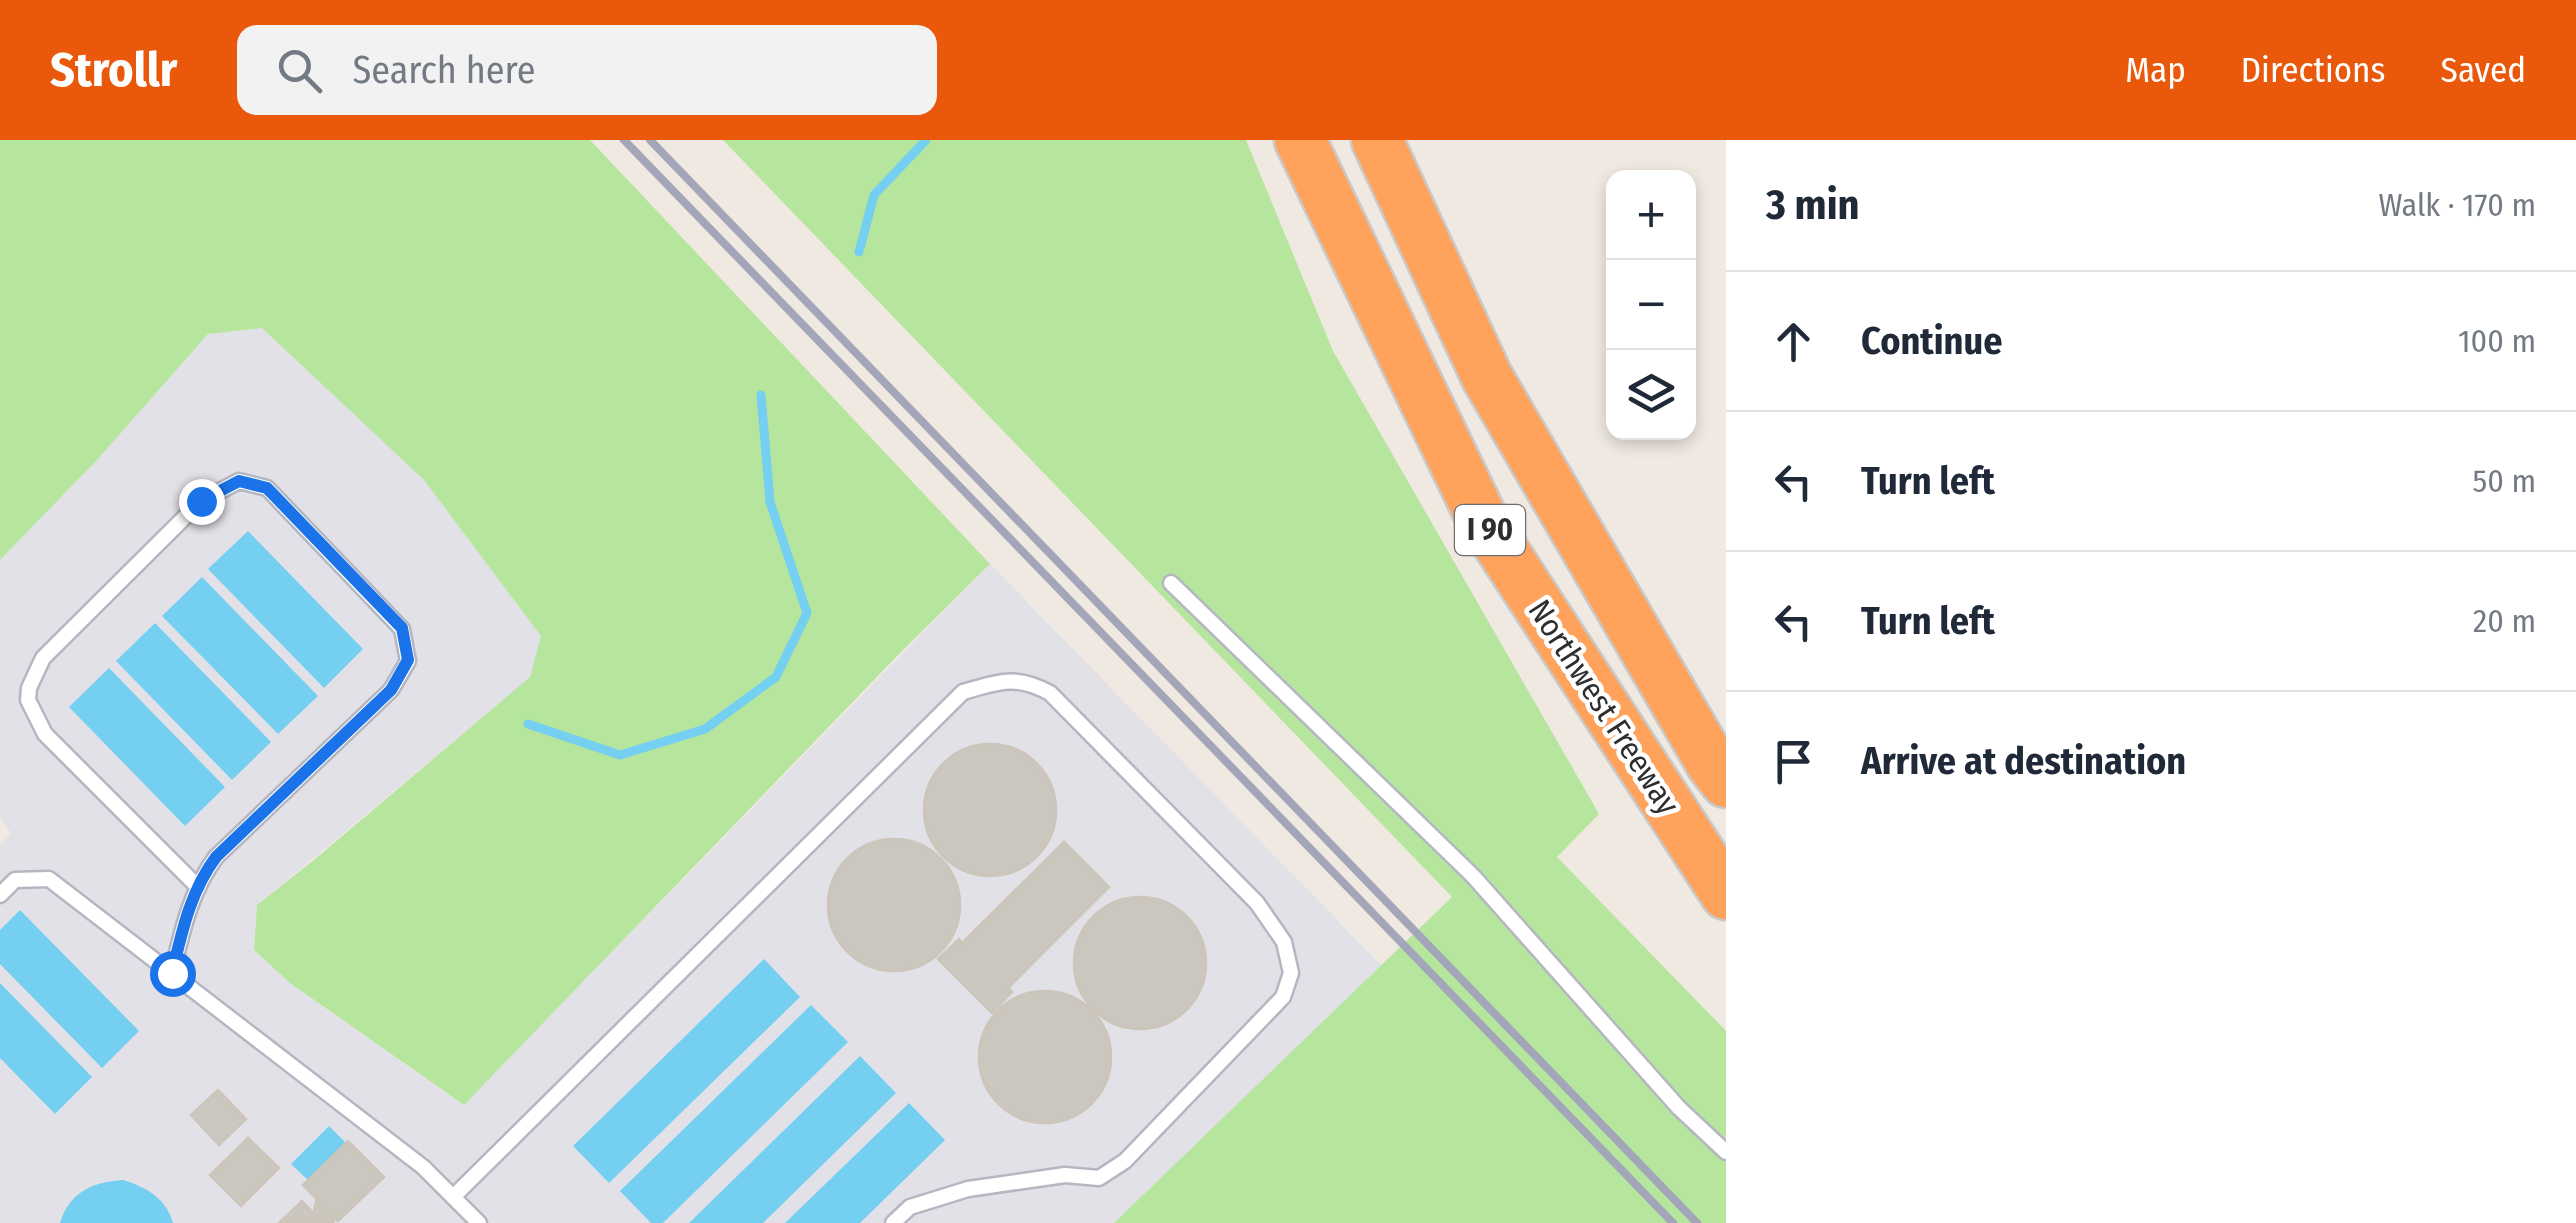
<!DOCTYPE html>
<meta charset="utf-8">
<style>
body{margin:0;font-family:"Fira Sans Condensed",sans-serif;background:#f2f2f3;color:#1f2937}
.controls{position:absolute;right:30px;top:30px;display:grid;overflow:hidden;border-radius:20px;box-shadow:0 5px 15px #0003}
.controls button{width:90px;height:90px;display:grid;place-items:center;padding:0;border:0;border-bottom:2px solid #e0e1e3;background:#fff;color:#1f2937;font:50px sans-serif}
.stop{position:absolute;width:30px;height:30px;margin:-22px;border:8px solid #1a73e8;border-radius:50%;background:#fff}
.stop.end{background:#1a73e8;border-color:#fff;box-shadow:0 2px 10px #0008}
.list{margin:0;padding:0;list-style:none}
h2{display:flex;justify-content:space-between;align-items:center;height:130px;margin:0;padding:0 40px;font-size:42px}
h2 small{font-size:32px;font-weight:400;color:#747a83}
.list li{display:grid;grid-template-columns:65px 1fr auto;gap:30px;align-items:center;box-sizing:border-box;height:140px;padding:0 40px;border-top:2px solid #e0e1e3}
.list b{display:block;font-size:38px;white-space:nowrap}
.list em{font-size:32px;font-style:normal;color:#747a83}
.icon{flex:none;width:55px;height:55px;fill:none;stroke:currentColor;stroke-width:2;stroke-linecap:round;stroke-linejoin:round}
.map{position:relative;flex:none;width:1726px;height:1083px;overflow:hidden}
header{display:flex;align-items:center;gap:60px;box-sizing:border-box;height:140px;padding:0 50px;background:#ea580c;color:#fff}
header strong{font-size:48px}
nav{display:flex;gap:55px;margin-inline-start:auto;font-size:35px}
.search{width:700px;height:90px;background:#f2f2f3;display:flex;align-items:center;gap:25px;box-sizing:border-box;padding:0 35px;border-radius:20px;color:#747a83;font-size:38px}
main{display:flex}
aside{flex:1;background:#fff}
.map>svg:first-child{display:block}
.industrial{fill:#e3e1e8}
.green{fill:#b6e59e}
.water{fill:#75cff0}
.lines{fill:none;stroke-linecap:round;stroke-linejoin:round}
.stream{stroke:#75cff0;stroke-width:9}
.building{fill:#cbc7bf;stroke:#cbc5ba;stroke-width:2.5}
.lane-casing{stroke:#b4b7c1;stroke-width:19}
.highway-casing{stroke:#c9c9c9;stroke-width:55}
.lane{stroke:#fff;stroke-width:14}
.highway{stroke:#ffa35c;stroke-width:50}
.rail{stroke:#a3a6b8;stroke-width:8}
.route{stroke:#1a73e8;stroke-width:12}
.labels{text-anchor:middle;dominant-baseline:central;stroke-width:9;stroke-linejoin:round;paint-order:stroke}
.shield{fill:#fff;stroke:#6d6d6d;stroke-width:2.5}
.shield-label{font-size:30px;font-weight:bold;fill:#2e2e2e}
.street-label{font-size:32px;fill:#2e2e2e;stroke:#fff}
</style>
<header>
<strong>Strollr</strong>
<div class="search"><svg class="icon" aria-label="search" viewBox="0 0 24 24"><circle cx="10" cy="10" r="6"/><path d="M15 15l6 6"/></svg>Search here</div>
<nav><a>Map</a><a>Directions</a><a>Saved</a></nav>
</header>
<main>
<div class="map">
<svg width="1726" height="1083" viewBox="0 0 1726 1083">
<rect width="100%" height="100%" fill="#efe9e1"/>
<polygon class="industrial" points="263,188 424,340 541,496 531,537 257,765 254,810 290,843 463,965 990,424 1382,826 1114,1083 0,1083 0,706 11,693 0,677 0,420 97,320 208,194"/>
<g class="green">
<polygon points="0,0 590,0 990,424 898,515 464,965 290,843 254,810 257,765 314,720 530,537 541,496 424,340 262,188 208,194 97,320 0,420"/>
<polygon points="723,0 1246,0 1333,211 1599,674 1557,717 1726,891 1726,1083 1114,1083 1452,757"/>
</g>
<g class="water">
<polygon points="248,391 363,509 324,548 208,429"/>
<polygon points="202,437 318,556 278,594 162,476"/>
<polygon points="155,483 271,602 232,640 116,521"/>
<polygon points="109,528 225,647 185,686 69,567"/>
<polygon points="20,770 139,891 102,928 0,824 0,790"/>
<polygon points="764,819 800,857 609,1043 573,1006"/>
<polygon points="0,843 92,937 55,974 0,918"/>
<polygon points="811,865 848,902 663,1083 651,1083 620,1051"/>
<polygon points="860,916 896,953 763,1083 689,1083"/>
<polygon points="909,963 945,1000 860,1083 785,1083"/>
<polygon points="329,986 346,1003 308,1040 291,1024"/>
<path d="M123,1040C146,1047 166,1058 173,1083H60C69,1052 93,1042 123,1040Z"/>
</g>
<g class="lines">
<g class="stream">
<polyline points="859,112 874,55 926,0"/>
<polyline points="528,584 620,615 705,589 776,537 807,473 770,362 761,255"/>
</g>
</g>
<g class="building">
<circle cx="990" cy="670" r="66"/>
<circle cx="894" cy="765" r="66"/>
<polygon points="1064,702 1109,747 1008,848 1012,852 992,873 938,819 959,799 962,803"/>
<circle cx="1140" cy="823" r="66"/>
<circle cx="1045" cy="917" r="66"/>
<polygon points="218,950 246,979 219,1005 191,975"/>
<polygon points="248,998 279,1028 241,1066 210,1035"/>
<polygon points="348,1001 384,1037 338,1081 303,1045"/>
<polygon points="317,1059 335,1077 333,1083 323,1083 313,1074"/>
<polygon points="302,1061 323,1083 279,1083 297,1066"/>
</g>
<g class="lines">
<g class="lane-casing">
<g id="lane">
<polyline points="1171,443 1473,736 1679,968 1726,1012"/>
<polyline points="0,755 15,740 49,739 423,1027 479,1083"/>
<path d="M172,833C182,792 190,752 216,717L391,550L408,521L402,489L267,348L239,341L201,361L43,518L29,548L28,560L45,594L197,746"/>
<path d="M453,1057L963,552C998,542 1016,534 1050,553L1257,763L1284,802L1291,833L1283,857L1125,1021L1099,1038L1065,1035L968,1049L910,1067L893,1083"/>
</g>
</g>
<g class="highway-casing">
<g id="highway">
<polyline points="1300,0 1481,377 1726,754"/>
<polyline points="1377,0 1487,237 1712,624 1726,642"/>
</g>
</g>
<use href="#lane" class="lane"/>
<use href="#highway" class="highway"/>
<g class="rail">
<polyline points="624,0 1673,1083"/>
<polyline points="650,0 1697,1083"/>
</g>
</g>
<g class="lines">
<path class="route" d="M172,833C182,792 190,752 216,717L391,550L408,520L402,488L267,348L239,341L201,361"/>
</g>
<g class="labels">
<rect class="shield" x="1455" y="365" width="70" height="50" rx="8"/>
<g class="shield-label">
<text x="1490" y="390">I 90</text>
</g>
<g class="street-label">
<text transform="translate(1604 567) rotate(57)">Northwest Freeway</text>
</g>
</g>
</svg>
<div class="controls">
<button>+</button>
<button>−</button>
<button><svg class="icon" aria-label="layers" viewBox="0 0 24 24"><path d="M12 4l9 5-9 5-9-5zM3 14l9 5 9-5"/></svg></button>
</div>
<div class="stop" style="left:172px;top:833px"></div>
<div class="stop end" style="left:201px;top:361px"></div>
</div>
<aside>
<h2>3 min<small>Walk · 170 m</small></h2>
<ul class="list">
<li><svg class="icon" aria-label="ahead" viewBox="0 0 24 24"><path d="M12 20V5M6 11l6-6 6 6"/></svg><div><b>Continue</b></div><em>100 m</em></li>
<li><svg class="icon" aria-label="left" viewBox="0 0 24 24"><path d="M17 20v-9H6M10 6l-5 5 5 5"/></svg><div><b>Turn left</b></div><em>50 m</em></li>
<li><svg class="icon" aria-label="left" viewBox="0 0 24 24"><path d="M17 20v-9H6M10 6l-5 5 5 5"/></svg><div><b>Turn left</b></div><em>20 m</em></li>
<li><svg class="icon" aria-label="arrive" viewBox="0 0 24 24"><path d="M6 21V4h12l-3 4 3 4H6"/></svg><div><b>Arrive at destination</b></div></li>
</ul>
</aside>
</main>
